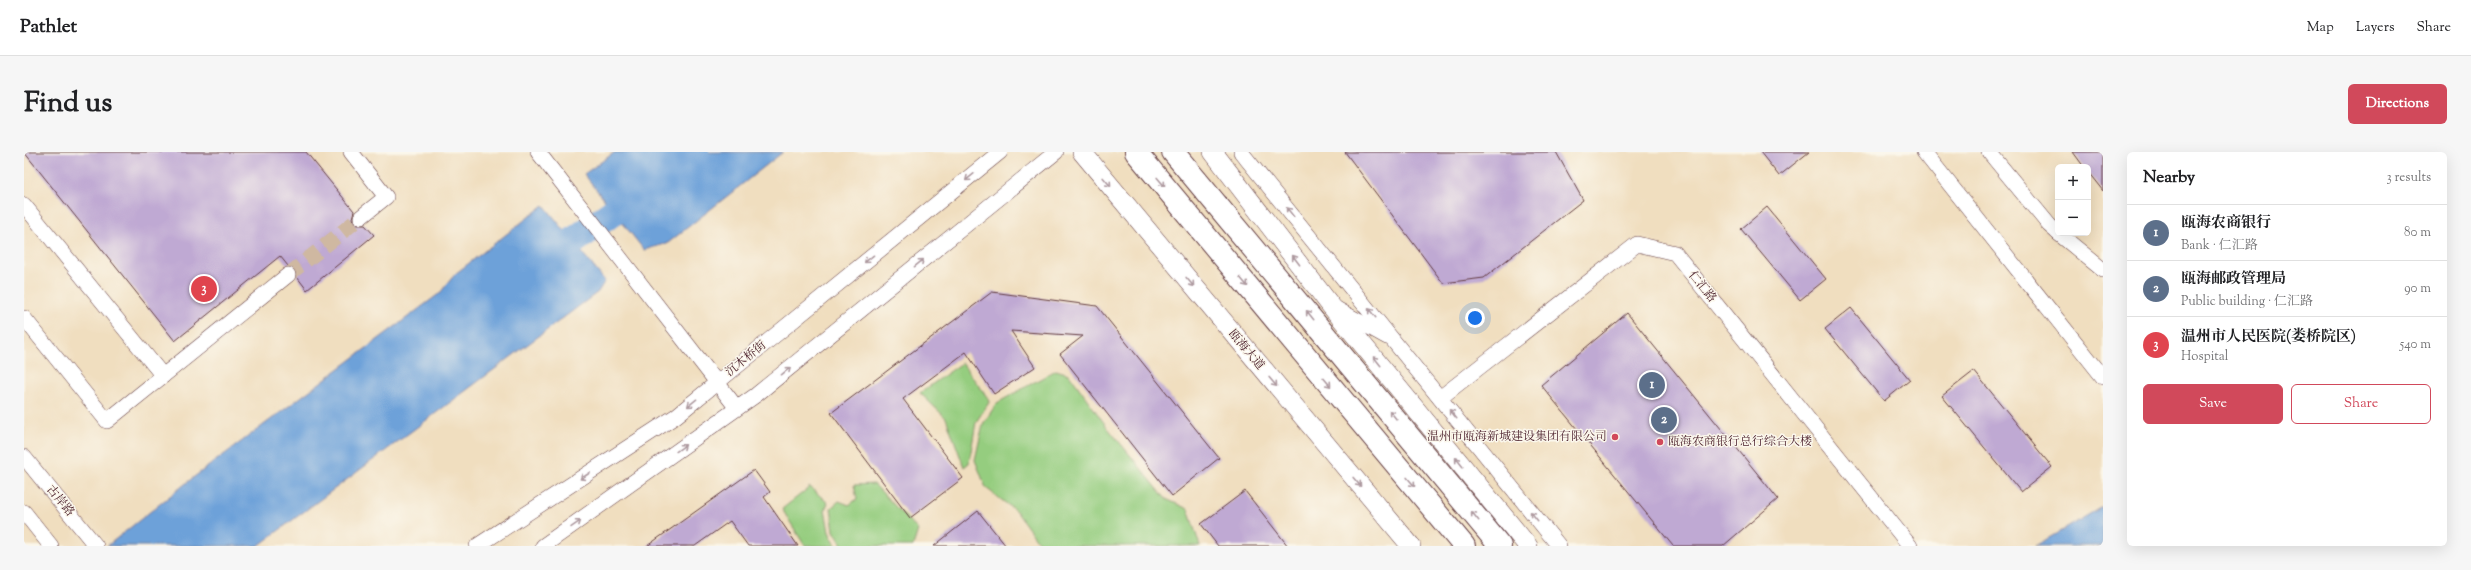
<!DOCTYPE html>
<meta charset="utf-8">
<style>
body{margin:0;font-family:"Sorts Mill Goudy","Noto Serif SC",serif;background:#f6f6f6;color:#202124}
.controls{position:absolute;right:12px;top:12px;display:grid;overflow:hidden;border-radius:6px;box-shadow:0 4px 16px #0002}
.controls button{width:36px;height:36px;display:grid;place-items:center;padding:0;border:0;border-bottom:1px solid #e0e0e0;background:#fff;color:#202124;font:20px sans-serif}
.you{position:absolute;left:1451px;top:166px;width:14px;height:14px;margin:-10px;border:3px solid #fff;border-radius:50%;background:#1a73e8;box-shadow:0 0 0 6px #1a73e833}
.badge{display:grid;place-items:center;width:26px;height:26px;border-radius:50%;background:#d1495b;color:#fff;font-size:13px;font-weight:700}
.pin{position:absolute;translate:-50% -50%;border:2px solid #fff;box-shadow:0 1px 4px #0006}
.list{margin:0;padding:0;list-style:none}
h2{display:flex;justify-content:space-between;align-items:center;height:52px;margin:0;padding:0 16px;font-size:17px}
h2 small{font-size:13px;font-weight:400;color:#757577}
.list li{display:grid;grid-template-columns:26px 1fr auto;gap:12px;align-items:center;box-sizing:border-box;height:56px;padding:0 16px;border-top:1px solid #e0e0e0}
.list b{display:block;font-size:15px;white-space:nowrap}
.list p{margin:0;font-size:13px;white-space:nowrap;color:#757577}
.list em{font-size:13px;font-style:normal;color:#757577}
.actions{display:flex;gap:8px;padding:12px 16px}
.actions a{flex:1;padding:9px 0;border:1px solid #d1495b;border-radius:6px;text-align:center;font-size:14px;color:#d1495b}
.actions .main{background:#d1495b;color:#fff}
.map{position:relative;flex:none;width:2079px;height:394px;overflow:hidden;border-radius:6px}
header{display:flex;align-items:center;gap:24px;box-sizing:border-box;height:56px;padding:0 20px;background:#fff;border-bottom:1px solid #e0e0e0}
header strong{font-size:19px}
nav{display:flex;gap:22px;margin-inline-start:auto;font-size:14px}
.intro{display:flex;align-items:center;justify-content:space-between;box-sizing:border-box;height:96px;padding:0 24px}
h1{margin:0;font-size:28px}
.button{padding:10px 18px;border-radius:6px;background:#d1495b;color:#fff;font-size:14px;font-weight:700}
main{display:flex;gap:24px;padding:0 24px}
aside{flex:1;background:#fff;border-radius:6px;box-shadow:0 4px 16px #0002}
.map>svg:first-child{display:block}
.green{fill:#95cd7f;stroke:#707655}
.water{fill:#6da1d9;stroke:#5c6082}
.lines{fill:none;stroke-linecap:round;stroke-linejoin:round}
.river{stroke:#6da1d9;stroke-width:28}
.building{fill:#bfa9d3}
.minor-tunnel{stroke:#cfb8a1;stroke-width:15;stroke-dasharray:15 8;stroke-linecap:butt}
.minor-casing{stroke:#633c41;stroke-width:16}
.major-casing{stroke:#633c41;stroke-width:20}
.highway-casing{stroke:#633c41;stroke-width:24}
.minor{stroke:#fff;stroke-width:15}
.major{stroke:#fff;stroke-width:19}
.highway{stroke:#fff;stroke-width:22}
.oneway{stroke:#ae9aa0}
.poi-dot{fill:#d1495b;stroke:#fbf7ec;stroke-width:1.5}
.labels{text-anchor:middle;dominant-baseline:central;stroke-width:3;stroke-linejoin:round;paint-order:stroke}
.street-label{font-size:12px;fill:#4a1f2b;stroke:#fbf7ec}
.poi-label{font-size:12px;fill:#4a1f2b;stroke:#fbf7ec;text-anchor:end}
</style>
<header>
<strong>Pathlet</strong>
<nav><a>Map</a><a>Layers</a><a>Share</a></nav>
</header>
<div class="intro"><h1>Find us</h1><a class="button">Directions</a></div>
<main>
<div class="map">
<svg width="2079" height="394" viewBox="0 0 2079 394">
<rect width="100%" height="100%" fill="#fbf7ec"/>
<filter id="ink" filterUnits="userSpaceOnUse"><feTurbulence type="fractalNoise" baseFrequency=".025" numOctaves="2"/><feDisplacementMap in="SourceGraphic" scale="8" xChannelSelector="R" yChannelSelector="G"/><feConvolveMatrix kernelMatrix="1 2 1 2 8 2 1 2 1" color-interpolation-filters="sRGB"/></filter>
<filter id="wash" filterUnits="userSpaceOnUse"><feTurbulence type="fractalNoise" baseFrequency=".012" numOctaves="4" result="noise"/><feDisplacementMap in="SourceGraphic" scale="16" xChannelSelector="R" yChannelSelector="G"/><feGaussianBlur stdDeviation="0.9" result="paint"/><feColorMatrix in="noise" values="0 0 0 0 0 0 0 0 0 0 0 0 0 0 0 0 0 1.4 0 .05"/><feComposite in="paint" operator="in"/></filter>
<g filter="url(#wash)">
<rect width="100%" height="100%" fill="#f0debf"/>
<g class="green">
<polygon points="938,211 966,249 952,270 945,311 940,315 922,266 896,241"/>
<polygon points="1032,218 1045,222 1083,275 1142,347 1164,357 1176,394 1017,394 992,359 962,336 951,308 959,272 973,251"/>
<polygon points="850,332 894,378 889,394 819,394 810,379 807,356 815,349 825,353 833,347 830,333"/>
<polygon points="786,335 804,351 801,357 805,380 812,394 781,394 758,357"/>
</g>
<g class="water">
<polygon points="591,0 759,0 644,91 620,98 560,22"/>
<polygon points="520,53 581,129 574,140 234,394 83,394 166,328 416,141 431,122"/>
<polygon points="2076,356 2079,356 2079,394 2011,394"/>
</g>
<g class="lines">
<polyline class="river" points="518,112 671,0"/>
</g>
<g id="blocks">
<g class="building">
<polygon points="0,0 282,0 330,59 328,66 330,71 334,73 341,73 350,83 283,138 273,125 271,118 264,114 256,104 151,189"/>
<polygon points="1321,0 1532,0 1559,48 1460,126 1419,131"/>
<polygon points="1736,0 1785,0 1755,24"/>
<polygon points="2049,0 2079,0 2079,39 2064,20 2064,15 2060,15"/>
<polygon points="1743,55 1802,127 1776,148 1717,77"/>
<polygon points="968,140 1073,154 1195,306 1148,344 1036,202 1059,184 987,179 1011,215 970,242 942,200 879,247 939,326 886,366 807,261"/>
<polygon points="1827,156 1886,228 1860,249 1801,177"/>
<polygon points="1603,161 1754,347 1699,394 1649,394 1517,233"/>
<polygon points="1950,219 2028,315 1997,340 1918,244"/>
<polygon points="730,318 746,340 740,345 774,394 724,394 706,369 671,394 623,394"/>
<polygon points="1221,339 1264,394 1194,394 1177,372"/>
<polygon points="954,359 982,394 910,394"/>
</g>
</g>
</g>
<g filter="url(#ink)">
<use href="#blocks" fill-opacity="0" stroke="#633c41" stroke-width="1"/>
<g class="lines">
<polyline class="minor-tunnel" points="264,123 337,65"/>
<g class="minor-casing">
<g id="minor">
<polyline points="327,0 362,45 337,65"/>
<polyline points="514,0 712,255"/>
<polyline points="1217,0 1535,394"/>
<polyline points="1900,0 2079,225"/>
<polyline points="1965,0 2025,73 2034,81"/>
<polyline points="0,53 139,224"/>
<polyline points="2034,81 2079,118"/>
<polyline points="1311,156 1363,185"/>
<polyline points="0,166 83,269 264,123"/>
<polyline points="1416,246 1613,92 1651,101 1886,394"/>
<polyline points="0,305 72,394"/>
<polyline points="0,360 27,394"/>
<polyline points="453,394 652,264 976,0"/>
<polyline points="519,394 732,243 1032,0"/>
</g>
</g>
<g class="major-casing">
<g id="major">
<polyline points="1058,0 1387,394"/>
<polyline points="1189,0 1307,154 1504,394"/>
</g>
</g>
<g class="highway-casing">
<g id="highway">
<polyline points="1112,0 1440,394"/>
<polyline points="1149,0 1476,394"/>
</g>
</g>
<use href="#minor" class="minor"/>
<use href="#major" class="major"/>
<use href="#highway" class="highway"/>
</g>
<defs><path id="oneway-shaft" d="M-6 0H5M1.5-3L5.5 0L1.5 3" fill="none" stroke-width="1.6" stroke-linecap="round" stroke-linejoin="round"/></defs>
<g class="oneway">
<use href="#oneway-shaft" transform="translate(946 25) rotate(141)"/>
<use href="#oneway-shaft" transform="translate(1083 30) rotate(50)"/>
<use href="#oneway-shaft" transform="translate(1137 30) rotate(50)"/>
<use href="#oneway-shaft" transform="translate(1266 60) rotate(-129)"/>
<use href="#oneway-shaft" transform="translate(845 107) rotate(141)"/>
<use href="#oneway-shaft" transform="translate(1272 108) rotate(-127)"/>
<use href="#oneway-shaft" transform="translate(895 111) rotate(-39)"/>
<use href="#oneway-shaft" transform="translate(1166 130) rotate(50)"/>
<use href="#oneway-shaft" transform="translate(1220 130) rotate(50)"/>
<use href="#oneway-shaft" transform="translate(1348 161) rotate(-129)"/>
<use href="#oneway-shaft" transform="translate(1286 163) rotate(-129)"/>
<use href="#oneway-shaft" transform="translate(1353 209) rotate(-129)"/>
<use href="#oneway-shaft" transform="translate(762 219) rotate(-39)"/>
<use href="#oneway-shaft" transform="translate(1249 230) rotate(50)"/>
<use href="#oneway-shaft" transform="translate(1303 230) rotate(50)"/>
<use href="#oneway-shaft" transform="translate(668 251) rotate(141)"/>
<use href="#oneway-shaft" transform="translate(1429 262) rotate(-129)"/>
<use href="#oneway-shaft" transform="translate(1369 263) rotate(-129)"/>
<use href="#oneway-shaft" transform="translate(657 296) rotate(-36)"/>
<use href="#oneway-shaft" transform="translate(1435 310) rotate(-129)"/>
<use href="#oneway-shaft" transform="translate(561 324) rotate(147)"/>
<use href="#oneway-shaft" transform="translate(1333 330) rotate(50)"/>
<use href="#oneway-shaft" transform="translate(1387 330) rotate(50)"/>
<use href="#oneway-shaft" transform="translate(1451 364) rotate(-129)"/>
<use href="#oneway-shaft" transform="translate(1510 364) rotate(-129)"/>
<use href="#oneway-shaft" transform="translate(552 372) rotate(-35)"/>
</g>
</g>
<g class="poi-dot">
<circle cx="1591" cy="285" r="4"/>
<circle cx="1636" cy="290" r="4"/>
</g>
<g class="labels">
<g class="street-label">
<text transform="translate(1678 135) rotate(51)">仁汇路</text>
<text transform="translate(1222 198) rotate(50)">瓯海大道</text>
<text transform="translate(722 207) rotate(-39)">沉木桥街</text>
<text transform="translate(36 349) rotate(51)">古岸路</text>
</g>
<g class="poi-label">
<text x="1583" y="285">温州市瓯海新城建设集团有限公司</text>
<text x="1644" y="290" text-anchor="start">瓯海农商银行总行综合大楼</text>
</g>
</g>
</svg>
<div class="controls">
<button>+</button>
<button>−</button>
</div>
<div class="you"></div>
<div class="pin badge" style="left:1628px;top:233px;background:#5c6f8a">1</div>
<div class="pin badge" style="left:1640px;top:268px;background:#5c6f8a">2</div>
<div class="pin badge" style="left:180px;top:137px;background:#e0444e">3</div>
</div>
<aside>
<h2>Nearby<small>3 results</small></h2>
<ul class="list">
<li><span class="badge" style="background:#5c6f8a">1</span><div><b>瓯海农商银行</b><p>Bank · 仁汇路</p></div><em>80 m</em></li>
<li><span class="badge" style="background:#5c6f8a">2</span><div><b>瓯海邮政管理局</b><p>Public building · 仁汇路</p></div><em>90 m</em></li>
<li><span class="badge" style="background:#e0444e">3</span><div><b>温州市人民医院(娄桥院区)</b><p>Hospital</p></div><em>540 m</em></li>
</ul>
<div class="actions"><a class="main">Save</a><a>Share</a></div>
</aside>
</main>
